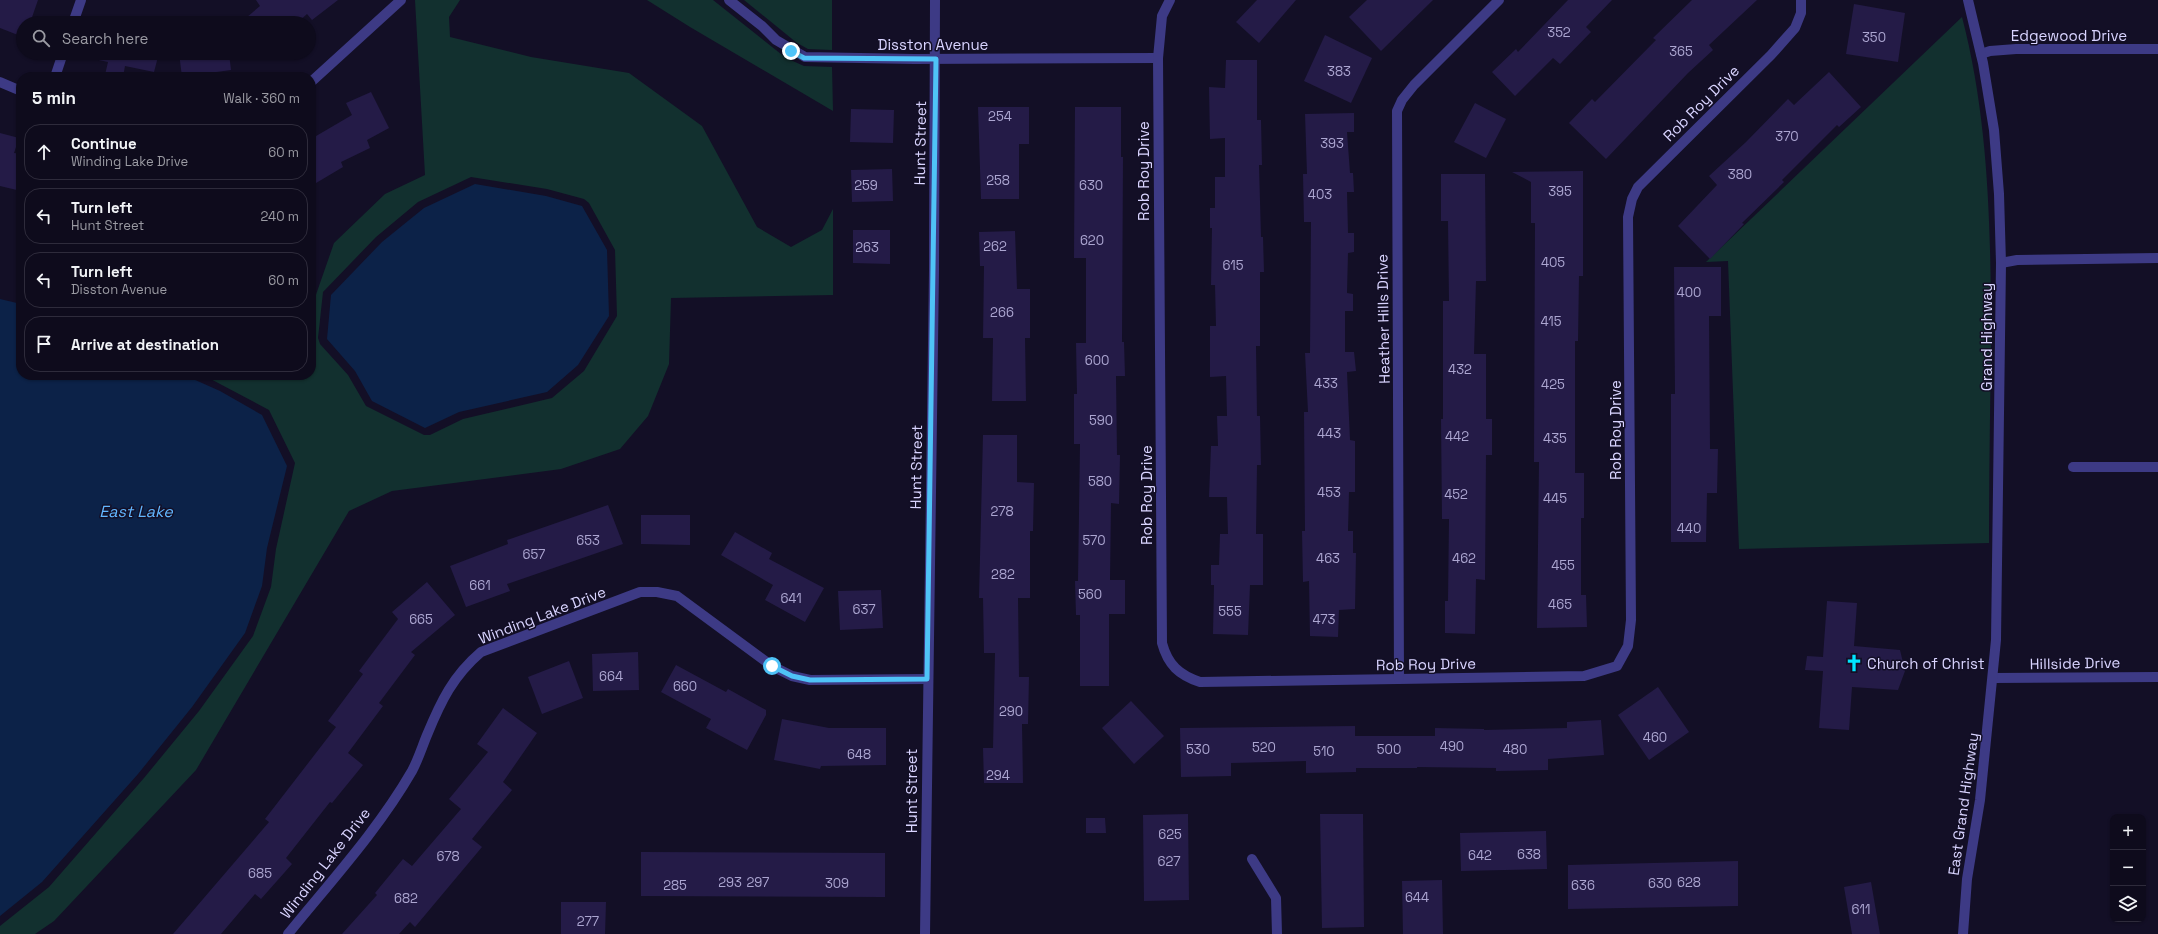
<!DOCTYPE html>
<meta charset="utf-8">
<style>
body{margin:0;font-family:"Space Grotesk",sans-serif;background:#171425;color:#f1f3f6}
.controls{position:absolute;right:12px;bottom:12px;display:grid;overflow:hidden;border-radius:8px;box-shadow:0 1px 3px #0004}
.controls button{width:36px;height:36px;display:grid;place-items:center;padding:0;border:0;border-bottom:1px solid #2e2b3b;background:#0e0b1c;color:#f1f3f6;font:20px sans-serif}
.stop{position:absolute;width:12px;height:12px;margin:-9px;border:3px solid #4fc3f7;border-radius:50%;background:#fff}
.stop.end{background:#4fc3f7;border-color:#fff;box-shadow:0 1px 4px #0008}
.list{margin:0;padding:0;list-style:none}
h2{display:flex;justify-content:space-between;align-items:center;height:52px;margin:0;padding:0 16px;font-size:17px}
h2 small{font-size:13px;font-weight:400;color:#9b9ba3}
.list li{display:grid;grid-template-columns:26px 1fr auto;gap:12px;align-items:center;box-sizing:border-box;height:56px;margin:0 8px 8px;padding:0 8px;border:1px solid #2e2b3b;border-radius:16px}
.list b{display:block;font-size:15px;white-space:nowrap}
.list p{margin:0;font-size:13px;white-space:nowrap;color:#9b9ba3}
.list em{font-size:13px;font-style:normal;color:#9b9ba3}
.icon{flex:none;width:22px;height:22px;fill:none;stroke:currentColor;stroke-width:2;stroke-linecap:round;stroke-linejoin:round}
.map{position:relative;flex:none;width:2158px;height:934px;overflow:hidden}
.search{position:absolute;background:#0e0b1c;box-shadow:0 1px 3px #0004;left:16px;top:16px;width:300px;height:44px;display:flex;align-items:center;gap:10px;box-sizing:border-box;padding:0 14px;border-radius:22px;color:#9b9ba3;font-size:15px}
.panel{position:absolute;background:#0e0b1c;box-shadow:0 1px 3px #0004;left:16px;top:72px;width:300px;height:308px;border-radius:16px}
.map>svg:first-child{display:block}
.green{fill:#12302f;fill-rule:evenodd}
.water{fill:#0c2248}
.building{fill:#241b47}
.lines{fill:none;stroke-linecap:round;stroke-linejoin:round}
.minor{stroke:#3d3a85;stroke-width:10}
.tertiary{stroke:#3d3a85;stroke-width:10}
.route{stroke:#4fc3f7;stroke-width:5}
.labels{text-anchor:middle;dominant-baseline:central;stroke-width:3;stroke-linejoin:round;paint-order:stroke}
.number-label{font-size:13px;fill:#aca6d1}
.street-label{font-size:15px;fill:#d9d4ff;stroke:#130f26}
.poi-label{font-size:15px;fill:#d9d4ff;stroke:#130f26;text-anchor:start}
.water-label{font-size:16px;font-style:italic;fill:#62b6ff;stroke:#130f26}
</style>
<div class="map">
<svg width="2158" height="934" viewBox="0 0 2158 934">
<rect width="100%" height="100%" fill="#130f26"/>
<g class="green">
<path d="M415,0H460L449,17L450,37L531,57L629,73L702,126L757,227L791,247L822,230L833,209V295L671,298L669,364L648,416L620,449L561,469L392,491L349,511L196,770L54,921L35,934H0V926L49,887L144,778L199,711L253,636L271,587L276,549L295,463L269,410L203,375H311V309L334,243L385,194L425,175ZM471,177L547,189L584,199L589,203L615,250L617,316L584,371L552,398L463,419L430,435H424L366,406L348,375L320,344L318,338L323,292L376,237L418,202Z"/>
<polygon points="647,0 713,0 786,58 804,66 832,67 833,111 690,27"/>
<polygon points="744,0 832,0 832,50 808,49 797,43"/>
<path d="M1962,17C1990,124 1991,238 1991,350C1990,415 1989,479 1989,543L1739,549L1728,261L1706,262Z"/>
</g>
<g class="water">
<polygon points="475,184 546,196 582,206 607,250 609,316 578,365 547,392 459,412 425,428 372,401 355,371 327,339 331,295 382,242 424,208"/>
<polygon points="0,299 21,304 21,375 184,375 220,391 262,415 287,466 267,548 262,586 245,633 192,707 138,774 42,882 0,916"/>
</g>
<g class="building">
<polygon points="0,0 38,0 30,23 23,23 23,37 0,28"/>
<polygon points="256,0 338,0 312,20 307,14 297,23 240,23 260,6"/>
<polygon points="1257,0 1296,0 1259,43 1236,22"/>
<polygon points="1367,0 1433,0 1381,51 1349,17"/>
<polygon points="1568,0 1612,0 1586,27 1591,32 1560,64 1553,58 1515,96 1492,72 1516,49 1518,52"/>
<polygon points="1692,0 1757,0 1709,45 1713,50 1688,73 1606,159 1569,123 1592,99 1595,102 1656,40 1653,38"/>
<polygon points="1854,4 1905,13 1898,62 1846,54"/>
<polygon points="1325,35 1372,58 1351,103 1304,81"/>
<polygon points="95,53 159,53 154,72 125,66 123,77 105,75 108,62 94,59"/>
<polygon points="179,53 229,53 231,70 202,74 202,77 182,77"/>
<polygon points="1226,60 1257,60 1257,120 1261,120 1262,165 1259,165 1261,237 1263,237 1264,272 1260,272 1260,346 1256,346 1257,416 1260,416 1261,465 1257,465 1256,534 1263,534 1263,585 1250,585 1248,635 1213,634 1214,585 1211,585 1211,565 1219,565 1220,534 1228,534 1227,497 1209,497 1211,446 1218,446 1217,416 1227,416 1226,376 1210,377 1210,326 1216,326 1215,285 1211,285 1212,228 1210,228 1210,208 1215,208 1215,177 1225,177 1225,138 1210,139 1209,87 1225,88"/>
<polygon points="1829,72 1861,107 1839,127 1837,125 1782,180 1784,182 1742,223 1744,224 1710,259 1678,226 1717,185 1709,176 1746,142 1788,99 1794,105"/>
<polygon points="371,92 389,128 367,140 370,148 341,162 343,167 311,186 311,139 352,115 346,103"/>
<polygon points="1475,103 1506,119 1486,158 1454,142"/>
<polygon points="978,107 1029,107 1029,144 1019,144 1019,199 981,199"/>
<polygon points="1075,107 1121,107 1121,157 1123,157 1122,342 1124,342 1125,376 1116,376 1117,455 1120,455 1119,504 1111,503 1110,580 1125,580 1125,614 1109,614 1109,686 1080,686 1080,615 1076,615 1075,581 1078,581 1080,444 1074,444 1074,394 1077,394 1076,343 1086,343 1086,258 1074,258"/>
<polygon points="851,109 894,110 893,143 850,142"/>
<polygon points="1354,113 1354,132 1347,132 1350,173 1353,173 1354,192 1347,192 1348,233 1354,233 1354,252 1348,253 1347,293 1353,294 1353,311 1345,311 1345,352 1354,352 1356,371 1347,372 1350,440 1355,441 1355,492 1349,492 1348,531 1353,531 1353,553 1356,553 1355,609 1339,610 1338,637 1310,636 1309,581 1303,582 1302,531 1305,531 1304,412 1308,412 1305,353 1310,353 1311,222 1304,222 1303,174 1307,174 1305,114"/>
<polygon points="0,133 19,138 14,153 21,154 21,191 0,186"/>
<polygon points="892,169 893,201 852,202 851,170"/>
<polygon points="1583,171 1583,276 1579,276 1578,341 1575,341 1575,473 1584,473 1584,518 1581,518 1581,595 1586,595 1587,627 1537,628 1539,462 1534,462 1535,223 1531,223 1531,182 1512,172"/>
<polygon points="1441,174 1485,174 1486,281 1476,281 1474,354 1486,354 1486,419 1492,419 1492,455 1486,455 1485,580 1476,579 1475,634 1445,633 1445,601 1448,601 1449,519 1442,519 1441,419 1443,419 1443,301 1449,301 1448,221 1441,221"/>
<polygon points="853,230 890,230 890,264 853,263"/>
<polygon points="1015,231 1017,289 1030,289 1030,338 1025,338 1026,401 992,401 993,338 983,338 984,266 980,266 979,232"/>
<polygon points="1674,267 1721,267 1721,316 1709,316 1710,449 1718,449 1717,493 1707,493 1706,542 1671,542 1671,394 1675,394"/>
<polygon points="983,435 1017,435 1017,482 1034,483 1033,531 1030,531 1030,598 1018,598 1019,677 1029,677 1028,724 1022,724 1023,783 984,783 983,748 993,748 995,653 984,653 983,598 979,598"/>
<polygon points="608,505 623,544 507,584 510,591 466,607 450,566 508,544 507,540"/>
<polygon points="641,515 690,515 690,545 641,544"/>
<polygon points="735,532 772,553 769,559 824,588 805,622 765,600 773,585 721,555"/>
<polygon points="427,582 455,615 411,652 415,655 379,703 383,706 348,753 363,765 332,803 330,802 286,858 292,864 261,899 255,894 221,934 173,934 269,822 265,819 336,727 328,721 363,674 359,671 398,619 392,612"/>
<polygon points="881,590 883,628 840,630 838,591"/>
<polygon points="1827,601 1857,603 1854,646 1900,650 1905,671 1898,690 1852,687 1849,730 1819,728 1823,671 1805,670 1807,656 1823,657"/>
<polygon points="638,652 639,690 593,691 592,654"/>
<polygon points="569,661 583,698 542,714 528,677"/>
<polygon points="676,665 726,692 728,689 766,710 766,715 747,750 706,728 711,719 661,692"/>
<polygon points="1658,687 1689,732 1649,760 1618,715"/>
<polygon points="1131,701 1164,736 1134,764 1102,728"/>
<polygon points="503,708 537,733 503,782 512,790 472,839 482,847 415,927 410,922 399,934 342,934 377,895 375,893 403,859 412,866 461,809 449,799 488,752 477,744"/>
<polygon points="782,719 829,728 886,728 886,765 821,766 820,769 774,760"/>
<polygon points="1601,720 1604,755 1548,759 1548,770 1496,771 1496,768 1417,767 1417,768 1356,768 1356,772 1306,773 1306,761 1231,763 1231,776 1181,777 1180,728 1355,726 1355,736 1435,736 1435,728 1484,729 1484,730 1567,728 1567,722"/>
<polygon points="1188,814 1189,900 1144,901 1143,815"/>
<polygon points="1320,814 1363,814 1364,927 1322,928"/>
<polygon points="1086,818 1105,818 1106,833 1086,833"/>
<polygon points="1546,831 1547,869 1461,871 1460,833"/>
<polygon points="641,852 885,853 885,897 641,896"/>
<polygon points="1738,861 1738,906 1568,909 1568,865"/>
<polygon points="1442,880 1443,934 1403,934 1402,881"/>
<polygon points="1871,882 1880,934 1852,934 1844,887"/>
<polygon points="561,902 606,902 605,934 561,934"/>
</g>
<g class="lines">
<g class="minor">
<polyline points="729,0 762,26 776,40 805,57 914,59 1158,58"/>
<path d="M1170,0L1162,16L1158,58L1162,643C1168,665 1179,675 1200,682L1584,676L1617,666L1628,646L1631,620L1628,217L1632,199L1638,187L1771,55L1795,28L1801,13V0"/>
<polyline points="73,23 81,0"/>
<polyline points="1981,54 1990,51 2016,49 2158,49"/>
<polyline points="55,77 63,53"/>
<polyline points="0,82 21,91"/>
<polyline points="311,82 401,0"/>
<polyline points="2001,263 2017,260 2158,258"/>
<polyline points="2073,467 2158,467"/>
<polyline points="1993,678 2158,677"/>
<polyline points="1399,679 1397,111 1402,100 1414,85 1499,0"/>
<polyline points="1252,859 1276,898 1277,934"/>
<path d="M288,934C331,881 378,830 412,771C418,760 422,747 427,735C441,701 453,676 481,652L640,592H657L677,596L772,666L792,676L810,680L927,679"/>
<polyline points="925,934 934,270 935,0"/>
</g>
<polyline class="tertiary" points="1963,934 1967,879 1980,800 1996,640 2001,263 1999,194 1994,130 1983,63 1968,0"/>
</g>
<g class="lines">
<polyline class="route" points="772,666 792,676 810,680 927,679 936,59 804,58 791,51"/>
</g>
<defs>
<g id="church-bare" transform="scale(1.38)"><path d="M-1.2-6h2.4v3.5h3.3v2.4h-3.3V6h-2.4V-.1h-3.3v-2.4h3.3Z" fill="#00e5ff" stroke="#130f26" stroke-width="2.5" paint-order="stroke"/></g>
</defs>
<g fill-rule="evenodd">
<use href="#church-bare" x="1854" y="663"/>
</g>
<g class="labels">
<g class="number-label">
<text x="1559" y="32">352</text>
<text x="1874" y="37">350</text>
<text x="1681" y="51">365</text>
<text x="1339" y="71">383</text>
<text x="1000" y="116">254</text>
<text x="1787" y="136">370</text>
<text x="1332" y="143">393</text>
<text x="1740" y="174">380</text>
<text x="998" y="180">258</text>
<text x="866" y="185">259</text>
<text x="1091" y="185">630</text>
<text x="1560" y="191">395</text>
<text x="1320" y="194">403</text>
<text x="1092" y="240">620</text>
<text x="995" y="246">262</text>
<text x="867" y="247">263</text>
<text x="1553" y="262">405</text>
<text x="1233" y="265">615</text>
<text x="1689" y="292">400</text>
<text x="1002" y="312">266</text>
<text x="1551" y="321">415</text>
<text x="1097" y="360">600</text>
<text x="1460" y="369">432</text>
<text x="1326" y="383">433</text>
<text x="1553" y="384">425</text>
<text x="1101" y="420">590</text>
<text x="1329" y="433">443</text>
<text x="1457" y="436">442</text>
<text x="1555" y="438">435</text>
<text x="1100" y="481">580</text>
<text x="1329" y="492">453</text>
<text x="1456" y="494">452</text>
<text x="1555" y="498">445</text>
<text x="1002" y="511">278</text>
<text x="1689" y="528">440</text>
<text x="588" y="540">653</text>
<text x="1094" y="540">570</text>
<text x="534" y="554">657</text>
<text x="1328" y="558">463</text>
<text x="1464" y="558">462</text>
<text x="1563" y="565">455</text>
<text x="1003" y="574">282</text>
<text x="480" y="585">661</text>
<text x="1090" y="594">560</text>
<text x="791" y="598">641</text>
<text x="1560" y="604">465</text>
<text x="864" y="609">637</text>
<text x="1230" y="611">555</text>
<text x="421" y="619">665</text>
<text x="1324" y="619">473</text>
<text x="611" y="676">664</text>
<text x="685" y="686">660</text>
<text x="1011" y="711">290</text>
<text x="1655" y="737">460</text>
<text x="1452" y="746">490</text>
<text x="1264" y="747">520</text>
<text x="1198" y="749">530</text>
<text x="1389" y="749">500</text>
<text x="1515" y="749">480</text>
<text x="1324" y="751">510</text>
<text x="859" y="754">648</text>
<text x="998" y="775">294</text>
<text x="1170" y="834">625</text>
<text x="1529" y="854">638</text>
<text x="1480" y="855">642</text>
<text x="448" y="856">678</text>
<text x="1169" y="861">627</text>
<text x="260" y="873">685</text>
<text x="730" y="882">293</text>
<text x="758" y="882">297</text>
<text x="1689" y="882">628</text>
<text x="837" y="883">309</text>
<text x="1660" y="883">630</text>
<text x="675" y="885">285</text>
<text x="1583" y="885">636</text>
<text x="1417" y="897">644</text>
<text x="406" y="898">682</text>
<text x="1861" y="909">611</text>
<text x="588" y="921">277</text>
</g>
<g class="street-label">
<text x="2069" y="35">Edgewood Drive</text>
<text x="933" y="44">Disston Avenue</text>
<text transform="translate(1701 103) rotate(-45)">Rob Roy Drive</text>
<text transform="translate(920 143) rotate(-89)">Hunt Street</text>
<text transform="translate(1143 171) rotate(-90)">Rob Roy Drive</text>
<text transform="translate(1383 319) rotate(-91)">Heather Hills Drive</text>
<text transform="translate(1986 337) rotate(-90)">Grand Highway</text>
<text transform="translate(1615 430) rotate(-90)">Rob Roy Drive</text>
<text transform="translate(916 467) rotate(-89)">Hunt Street</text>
<text transform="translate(1146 495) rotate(-90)">Rob Roy Drive</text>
<text transform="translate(542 615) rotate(-21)">Winding Lake Drive</text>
<text transform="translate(2075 663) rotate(-1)">Hillside Drive</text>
<text transform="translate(1426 664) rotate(-1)">Rob Roy Drive</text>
<text transform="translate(911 791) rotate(-90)">Hunt Street</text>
<text transform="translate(1963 804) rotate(-82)">East Grand Highway</text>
<text transform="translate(325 863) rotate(-52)">Winding Lake Drive</text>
</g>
<g class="poi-label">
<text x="1867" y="663">Church of Christ</text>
</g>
<g class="water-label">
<text x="136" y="511">East Lake</text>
</g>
</g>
</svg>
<div class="controls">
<button>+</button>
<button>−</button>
<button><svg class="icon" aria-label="layers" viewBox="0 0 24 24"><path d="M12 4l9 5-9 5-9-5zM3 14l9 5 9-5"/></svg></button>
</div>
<div class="stop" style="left:772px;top:666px"></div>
<div class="stop end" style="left:791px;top:51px"></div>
<div class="search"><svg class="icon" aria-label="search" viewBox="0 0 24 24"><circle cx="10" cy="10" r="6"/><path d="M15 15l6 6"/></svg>Search here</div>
<section class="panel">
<h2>5 min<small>Walk · 360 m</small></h2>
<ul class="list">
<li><svg class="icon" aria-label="ahead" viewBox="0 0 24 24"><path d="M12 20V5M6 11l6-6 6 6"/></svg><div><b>Continue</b><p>Winding Lake Drive</p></div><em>60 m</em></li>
<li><svg class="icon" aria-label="left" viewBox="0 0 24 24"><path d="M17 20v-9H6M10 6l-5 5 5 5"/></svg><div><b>Turn left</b><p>Hunt Street</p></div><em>240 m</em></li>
<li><svg class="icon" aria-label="left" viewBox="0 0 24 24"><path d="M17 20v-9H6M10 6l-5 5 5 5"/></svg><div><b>Turn left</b><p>Disston Avenue</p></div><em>60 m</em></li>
<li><svg class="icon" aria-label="arrive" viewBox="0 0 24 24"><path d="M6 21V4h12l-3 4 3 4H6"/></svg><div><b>Arrive at destination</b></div></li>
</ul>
</section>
</div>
